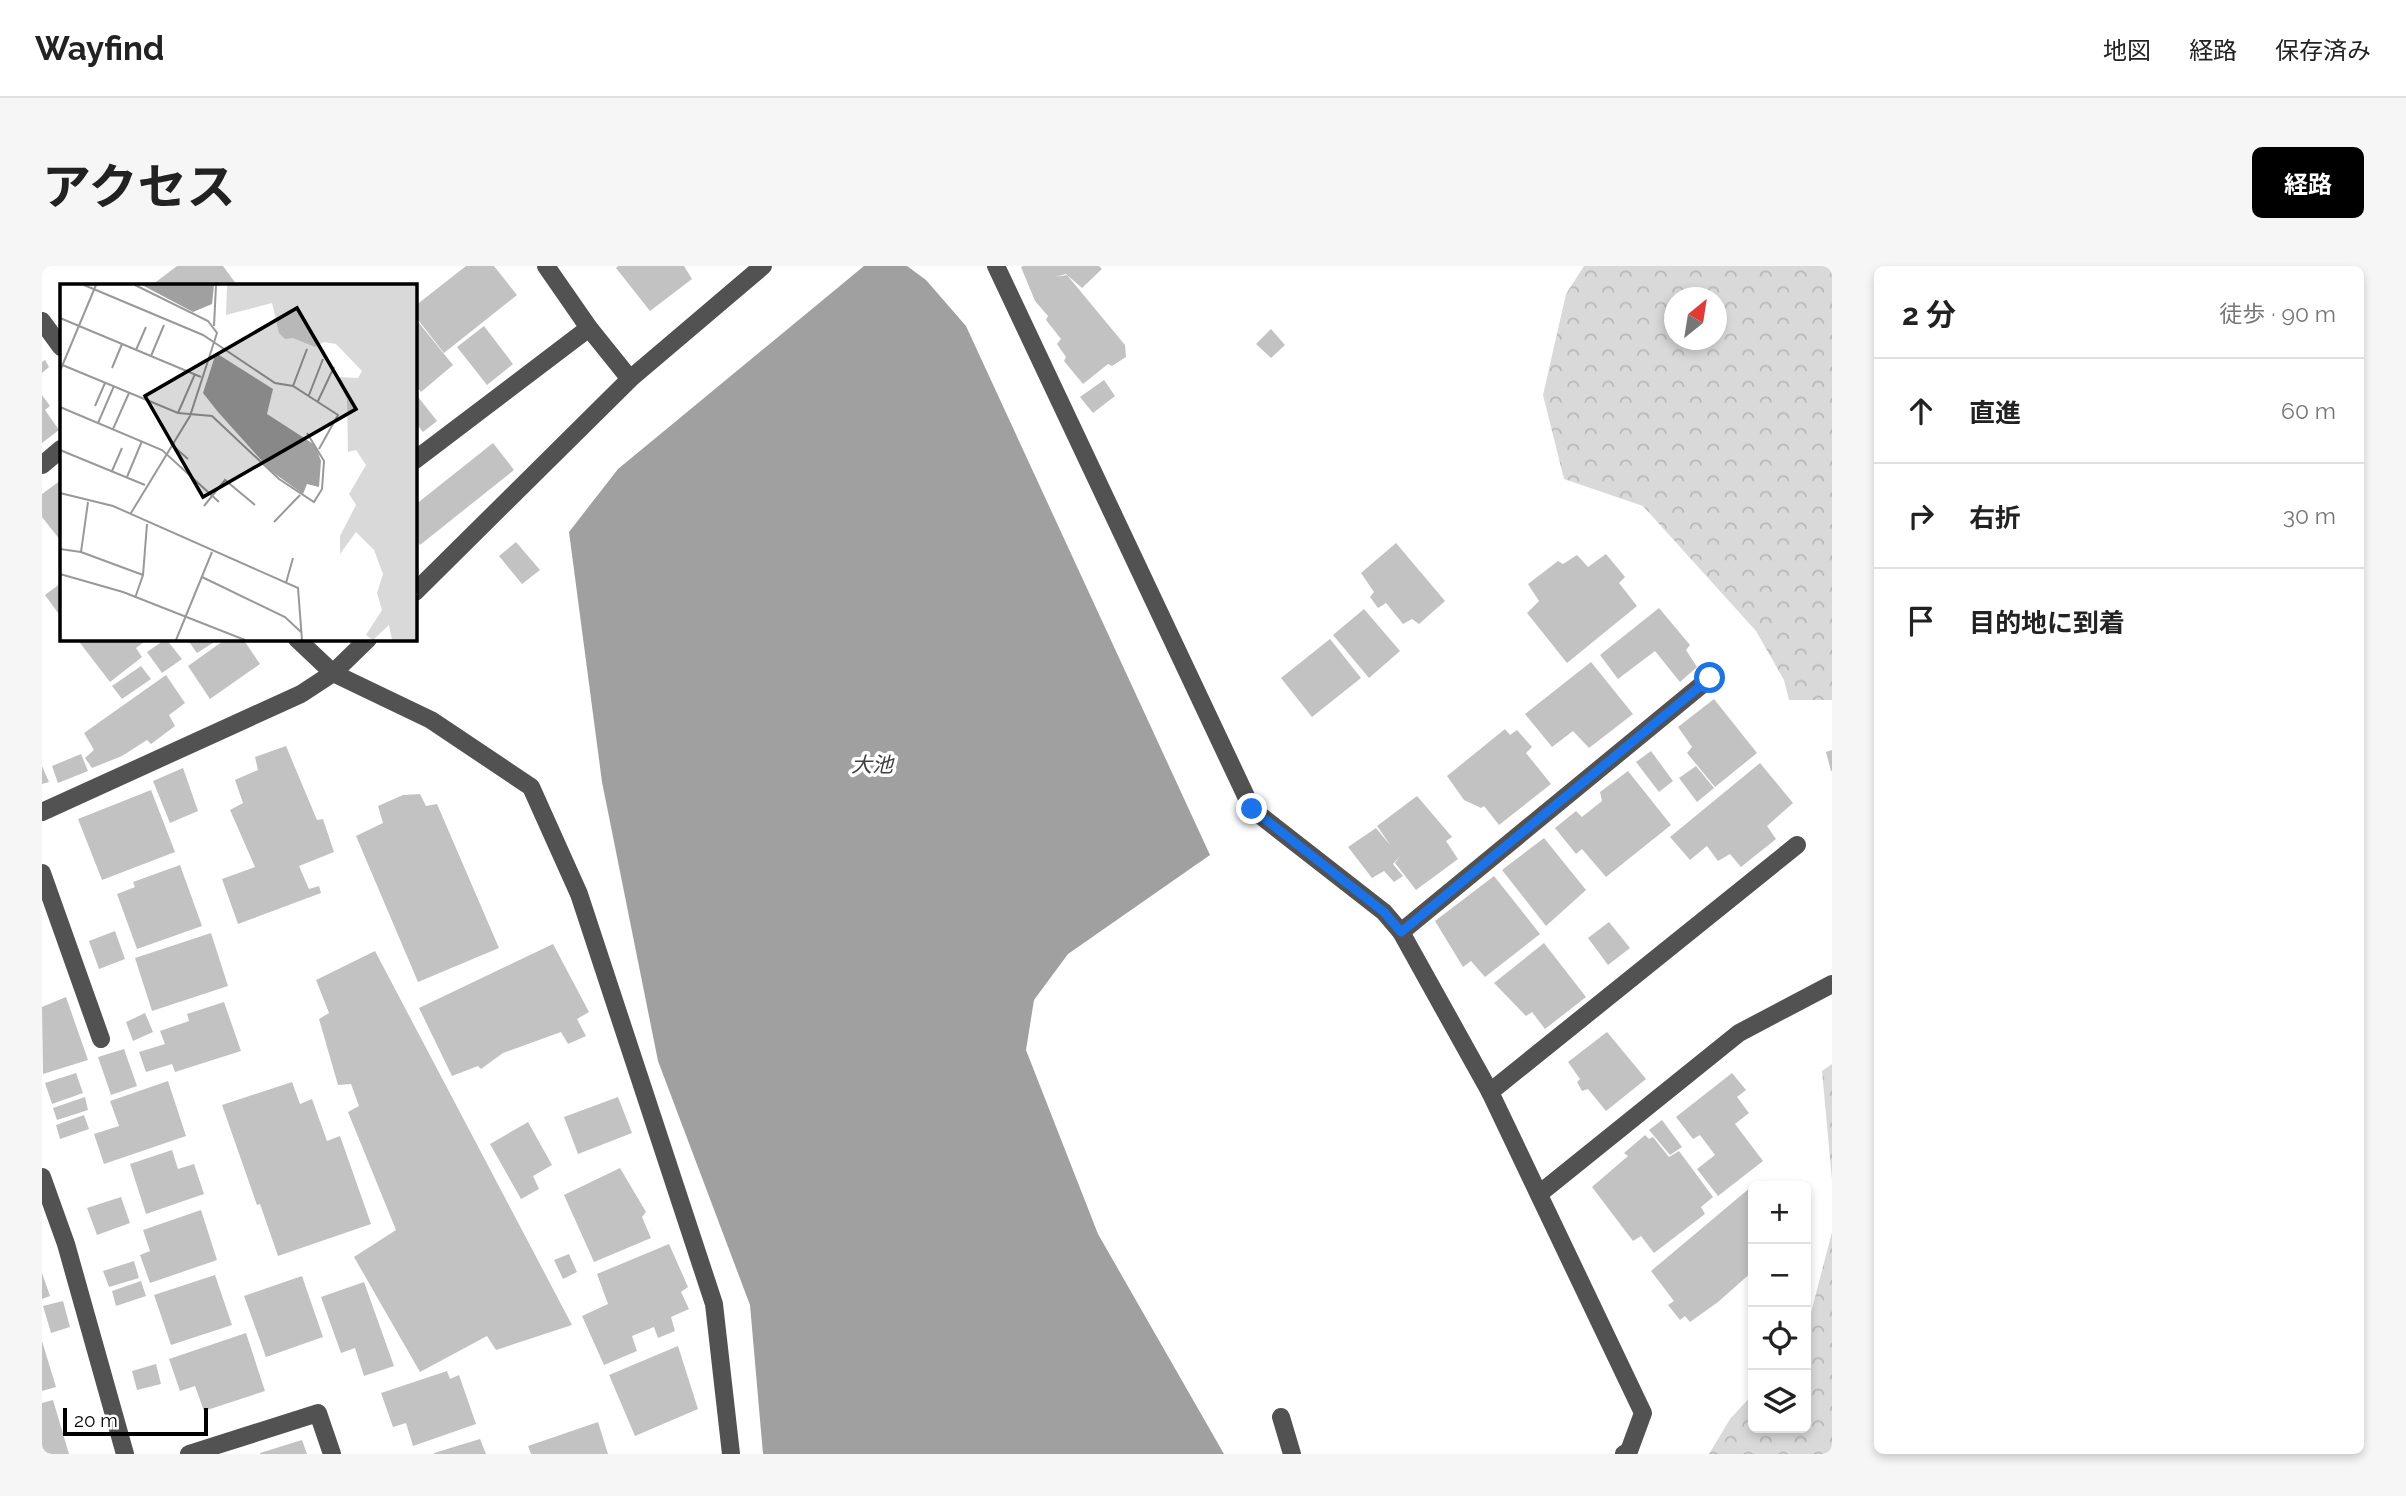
<!DOCTYPE html>
<html lang="ja">
<meta charset="utf-8">
<style>
body{margin:0;font-family:Raleway,"Noto Sans JP",sans-serif;background:#f6f6f6;color:#222}
.controls{position:absolute;right:21px;bottom:21px;display:grid;overflow:hidden;border-radius:10px;box-shadow:0 4px 10px #0003}
.controls button{width:63px;height:63px;display:grid;place-items:center;padding:0;border:0;border-bottom:2px solid #e0e0e0;background:#fff;color:#222;font:35px sans-serif}
.compass{position:absolute;left:1622px;top:21px;width:63px;height:63px;border-radius:50%;background:#fff;box-shadow:0 4px 10px #0003;rotate:30deg}
.scale{position:absolute;left:21px;bottom:18px;width:145px;box-sizing:border-box;padding-left:7px;border:4px solid #000;border-top:0;font-size:19px;line-height:24px;white-space:nowrap;color:#000;-webkit-text-stroke:5px #fff;paint-order:stroke}
.stop{position:absolute;width:21px;height:21px;margin:-16px;border:5px solid #1a73e8;border-radius:50%;background:#fff}
.stop.end{background:#1a73e8;border-color:#fff;box-shadow:0 2px 7px #0008}
.list{margin:0;padding:0;list-style:none}
h2{display:flex;justify-content:space-between;align-items:center;height:91px;margin:0;padding:0 28px;font-size:30px}
h2 small{font-size:23px;font-weight:400;color:#767676}
.list li{display:grid;grid-template-columns:46px 1fr auto;gap:21px;align-items:center;box-sizing:border-box;height:105px;padding:0 28px;border-top:2px solid #e0e0e0}
.list b{display:block;font-size:26px;white-space:nowrap}
.list em{font-size:23px;font-style:normal;color:#767676}
.icon{flex:none;width:38px;height:38px;fill:none;stroke:currentColor;stroke-width:2;stroke-linecap:round;stroke-linejoin:round}
.map{position:relative;flex:none;width:1790px;height:1188px;overflow:hidden;border-radius:10px}
header{display:flex;align-items:center;gap:42px;box-sizing:border-box;height:98px;padding:0 35px;background:#fff;border-bottom:2px solid #e0e0e0}
header strong{font-size:33px}
nav{display:flex;gap:38px;margin-inline-start:auto;font-size:24px}
.intro{display:flex;align-items:center;justify-content:space-between;box-sizing:border-box;height:168px;padding:0 42px}
h1{margin:0;font-size:49px}
.button{padding:18px 32px;border-radius:10px;background:#000;color:#fff;font-size:24px;font-weight:700}
main{display:flex;gap:42px;padding:0 42px}
aside{flex:1;background:#fff;border-radius:10px;box-shadow:0 4px 10px #0003}
.map>svg:first-child{display:block}
.forest{fill:url(#forest-crowns);fill-rule:evenodd}
.water{fill:#a0a0a0}
.building{fill:#c2c2c2}
.lines{fill:none;stroke-linecap:round;stroke-linejoin:round}
.minor{stroke:#525252;stroke-width:18}
.route{stroke:#1a73e8;stroke-width:9}
.labels{text-anchor:middle;dominant-baseline:central;stroke-width:7;stroke-linejoin:round;paint-order:stroke}
.water-label{font-size:21px;font-style:italic;fill:#414141;stroke:#fff}
.inset-road{fill:none;stroke:#999;stroke-width:2}
.view{fill:#000;fill-opacity:0.15;stroke:#000;stroke-width:3.5}
.inset-edge{fill:none;stroke:#000;stroke-width:3.5}
</style>
<header>
<strong>Wayfind</strong>
<nav><a>地図</a><a>経路</a><a>保存済み</a></nav>
</header>
<div class="intro"><h1>アクセス</h1><a class="button">経路</a></div>
<main>
<div class="map">
<svg width="1790" height="1188" viewBox="0 0 1790 1188">
<defs>
<pattern id="forest-crowns" width="20" height="18" patternUnits="userSpaceOnUse" patternTransform="scale(1.75)"><rect width="20" height="18" fill="#d9d9d9"/><path d="M2 6a3 3 0 1 1 6 0M12 15a3 3 0 1 1 6 0" fill="none" stroke="#b8b8b8"/></pattern>
</defs>
<rect width="100%" height="100%" fill="#fff"/>
<g class="forest">
<path d="M1542,0H1790V434H1747L1742,414L1714,365L1601,240L1522,213L1501,129L1524,28ZM1632,32H1674V74H1632Z"/>
<polygon points="1790,798 1790,914 1780,805"/>
<polygon points="1790,966 1790,1188 1667,1188 1688,1153 1711,1128 1711,1162 1764,1162 1764,1066"/>
</g>
<polygon class="water" points="822,0 865,0 884,14 924,60 1168,589 1026,688 992,734 984,784 1056,968 1182,1188 721,1188 708,1039 616,795 560,516 527,266 576,203"/>
<g class="building">
<polygon points="135,0 181,0 195,19 110,19"/>
<polygon points="424,0 452,0 475,29 402,87 373,50 373,40"/>
<polygon points="576,0 642,0 650,13 608,45 574,2"/>
<polygon points="981,0 1057,0 1060,3 1040,22 1024,8 1013,11 1025,9 1083,79 1084,91 1070,100 1066,98 1041,118 1022,95 1024,91 1015,78 1019,73 1004,54 1006,50 993,35 979,1"/>
<polygon points="373,52 411,99 379,126 373,118"/>
<polygon points="442,60 471,98 445,119 415,81"/>
<polygon points="1229,63 1243,79 1229,92 1214,78"/>
<polygon points="3,94 7,101 0,107 0,96"/>
<polygon points="1062,114 1073,130 1051,147 1038,131"/>
<polygon points="373,127 395,155 381,166 373,156"/>
<polygon points="0,129 8,140 3,144 17,164 0,177"/>
<polygon points="451,177 472,204 378,279 373,272 373,239"/>
<polygon points="19,214 19,275 0,251 0,228"/>
<polygon points="474,276 498,304 480,318 457,290"/>
<polygon points="1354,277 1403,335 1377,358 1370,353 1361,358 1344,337 1336,342 1328,331 1332,326 1319,307"/>
<polygon points="1564,288 1583,311 1577,317 1595,340 1525,397 1485,347 1497,335 1486,318 1516,295 1521,298 1535,289 1546,301"/>
<polygon points="19,317 19,351 3,329"/>
<polygon points="1617,342 1648,379 1644,384 1655,401 1638,416 1613,385 1576,413 1558,389"/>
<polygon points="1322,343 1358,385 1327,412 1291,369"/>
<polygon points="35,373 106,373 94,382 100,391 68,416"/>
<polygon points="124,373 140,393 120,407 105,386"/>
<polygon points="145,373 177,373 155,387"/>
<polygon points="184,373 201,373 218,398 168,433 146,400"/>
<polygon points="1288,373 1319,412 1270,451 1239,412"/>
<polygon points="1549,396 1591,448 1547,482 1531,465 1510,481 1483,448"/>
<polygon points="99,400 109,413 80,433 70,420"/>
<polygon points="124,409 143,437 127,449 133,460 109,478 105,474 80,490 50,502 43,492 52,484 42,467"/>
<polygon points="1672,433 1715,487 1673,521 1645,487 1650,481 1636,461"/>
<polygon points="1463,463 1468,469 1475,464 1490,481 1484,487 1509,518 1457,559 1442,540 1439,542 1422,534 1405,510"/>
<polygon points="244,480 275,554 281,553 292,586 257,600 267,623 277,620 279,627 196,658 180,613 213,601 188,544 201,537 193,514 216,504 213,491"/>
<polygon points="1790,484 1790,505 1789,505 1784,486"/>
<polygon points="1609,485 1631,515 1617,526 1594,496"/>
<polygon points="39,488 46,505 16,517 10,500"/>
<polygon points="1718,497 1751,537 1725,560 1734,573 1699,601 1688,588 1676,595 1665,580 1648,594 1628,571"/>
<polygon points="0,500 7,516 0,518"/>
<polygon points="1654,500 1672,522 1655,536 1637,512"/>
<polygon points="141,502 156,545 128,557 111,515"/>
<polygon points="1586,505 1629,559 1564,611 1540,583 1534,588 1513,562 1534,545 1540,551 1560,535 1558,526"/>
<polygon points="109,524 133,586 60,614 36,553"/>
<polygon points="378,528 384,540 395,538 457,682 376,716 314,570 341,557 336,540 361,529"/>
<polygon points="1375,530 1410,571 1404,575 1416,593 1374,624 1353,597 1358,590 1351,598 1361,610 1352,616 1342,605 1330,612 1306,581 1334,562 1349,580 1335,560"/>
<polygon points="1502,572 1544,624 1504,660 1460,604"/>
<polygon points="138,599 160,660 95,683 75,628 93,621 91,616"/>
<polygon points="1452,610 1498,668 1443,711 1429,695 1421,701 1393,655"/>
<polygon points="1567,656 1588,682 1566,699 1546,672"/>
<polygon points="73,665 83,693 57,703 47,675"/>
<polygon points="169,667 186,720 110,745 93,692"/>
<polygon points="1502,677 1544,731 1503,763 1490,746 1484,750 1452,717"/>
<polygon points="511,678 547,746 535,753 544,770 526,778 519,766 461,787 439,803 436,800 410,810 377,742"/>
<polygon points="333,685 530,1059 454,1084 445,1070 378,1106 312,991 354,964 306,846 317,840 309,818 296,819 277,753 287,747 274,714"/>
<polygon points="24,731 46,794 1,808 0,741"/>
<polygon points="182,736 199,785 133,806 130,798 104,806 97,786 123,778 118,765 147,755 145,748"/>
<polygon points="103,747 111,766 91,775 84,756"/>
<polygon points="1565,766 1604,813 1564,845 1546,823 1540,825 1535,816 1538,813 1526,796"/>
<polygon points="82,783 95,820 69,829 56,791"/>
<polygon points="34,807 41,827 10,838 3,817"/>
<polygon points="1690,807 1704,824 1695,831 1707,847 1693,858 1721,895 1676,930 1655,903 1673,889 1658,869 1651,873 1634,851"/>
<polygon points="126,815 144,870 62,898 52,868 77,860 68,835"/>
<polygon points="250,816 258,838 270,833 285,875 298,870 329,958 236,990 218,938 215,939 180,839"/>
<polygon points="43,831 46,844 15,854 11,842"/>
<polygon points="576,831 590,867 536,888 522,851"/>
<polygon points="42,849 47,863 18,873 14,859"/>
<polygon points="1620,854 1640,881 1628,889 1607,864"/>
<polygon points="486,856 510,899 491,910 497,923 479,933 448,878"/>
<polygon points="1603,869 1607,873 1611,871 1627,891 1637,885 1671,931 1659,941 1663,948 1612,987 1599,970 1591,975 1550,921 1586,890 1582,887"/>
<polygon points="130,884 136,903 152,898 162,928 104,948 88,898"/>
<polygon points="578,902 604,946 600,951 609,972 552,996 522,929"/>
<polygon points="1709,921 1711,925 1711,1005 1676,1036 1648,1056 1643,1050 1638,1054 1626,1039 1632,1035 1609,1005"/>
<polygon points="79,931 88,957 55,969 45,942"/>
<polygon points="159,944 175,994 108,1017 98,989 108,985 101,964"/>
<polygon points="627,978 646,1021 639,1026 647,1043 629,1051 633,1065 616,1072 612,1061 590,1070 595,1085 562,1099 540,1050 566,1038 555,1008"/>
<polygon points="527,988 535,1006 521,1013 512,994"/>
<polygon points="92,995 97,1012 67,1021 61,1005"/>
<polygon points="0,1007 8,1030 0,1033"/>
<polygon points="173,1009 190,1059 129,1079 112,1029"/>
<polygon points="260,1010 281,1071 224,1091 202,1030"/>
<polygon points="99,1015 104,1030 74,1040 70,1025"/>
<polygon points="322,1016 352,1100 322,1110 313,1082 299,1087 279,1031"/>
<polygon points="21,1035 28,1061 9,1067 1,1040"/>
<polygon points="204,1067 223,1125 162,1145 153,1120 138,1125 127,1093"/>
<polygon points="0,1075 14,1121 0,1125"/>
<polygon points="636,1080 656,1143 593,1170 567,1109"/>
<polygon points="114,1098 119,1118 95,1124 90,1105"/>
<polygon points="405,1105 408,1113 417,1109 434,1158 371,1180 364,1157 351,1161 339,1127"/>
<polygon points="11,1134 27,1188 0,1188 0,1137"/>
<polygon points="556,1156 566,1188 489,1188 486,1180"/>
<polygon points="438,1173 444,1188 392,1188 392,1187"/>
<polygon points="260,1174 265,1188 218,1188 218,1187"/>
</g>
<g class="lines">
<g class="minor">
<polyline points="504,0 547,62 588,113"/>
<polyline points="954,0 1210,543 1342,646 1359,666 1448,826 1601,1147 1587,1185 1582,1188"/>
<polyline points="0,55 19,81"/>
<polyline points="373,194 547,62"/>
<polyline points="0,199 19,183"/>
<polyline points="373,326 588,113 721,0"/>
<polyline points="255,373 291,407 389,454 489,521 537,628 672,1038 689,1188"/>
<polyline points="0,546 259,428 291,407 326,373"/>
<polyline points="0,607 59,773"/>
<polyline points="1359,666 1668,412"/>
<polyline points="1448,826 1755,579"/>
<polyline points="0,911 24,978 83,1188"/>
<polyline points="1497,928 1697,767 1790,718"/>
<polyline points="1239,1151 1250,1188"/>
<polyline points="147,1188 276,1147 290,1188"/>
</g>
</g>
<g class="lines">
<polyline class="route" points="1210,543 1342,646 1359,666 1668,412"/>
</g>
<g class="labels">
<g class="water-label">
<text x="830" y="498">大池</text>
</g>
</g>
<g transform="translate(18 18)">
<rect width="357" height="357" fill="#fff"/>
<path d="M167,1H357V356H332L329,341L313,356L306,351L322,326L317,309L323,290L314,266L296,248L280,270V252L296,221L289,210L306,181L296,166L288,168L287,115L276,93L298,94L302,87L276,60L264,58L255,63L233,54L225,55L219,49L212,19L166,31Z" fill="#d9d9d9"/>
<path d="M82,1H154L152,20L133,28ZM156,69L213,105L207,130L255,161L261,177L259,203L247,200L243,210L211,187L158,128L143,109Z" fill="#a0a0a0"/>
<path class="inset-road" d="M24,1L143,51L215,99L233,102L278,131L259,165M0,34L141,93M154,42L156,1M76,66L86,43M91,72L104,41M0,80L118,129L152,132L219,195L254,218L262,205L264,177L247,149M52,84L62,60M0,87L36,1M233,102L247,65M249,111L263,75M258,117L274,83M35,122L45,99M0,123L102,166L159,218M118,129L135,90M38,139L54,102M53,145L69,109M111,160L128,175M0,166L85,201M52,187L62,164M67,193L82,157M0,209L53,222L238,304L242,356M28,218L21,268L83,291M144,222L165,196L195,221M71,229L130,132L157,49L148,37L75,1M214,238L240,211M0,265L21,268M0,290L63,308L185,356M142,293L225,333L241,348M226,299L233,274M75,314L83,291L87,240M116,356L152,268"/>
<path class="view" d="M237,24L296,125L143,213L85,112Z"/>
<rect width="357" height="357" class="inset-edge"/>
</g>
</svg>
<div class="controls">
<button>+</button>
<button>−</button>
<button><svg class="icon" aria-label="locate" viewBox="0 0 24 24"><circle cx="12" cy="12" r="6"/><path d="M12 2v4M12 18v4M2 12h4M18 12h4"/></svg></button>
<button><svg class="icon" aria-label="layers" viewBox="0 0 24 24"><path d="M12 4l9 5-9 5-9-5zM3 14l9 5 9-5"/></svg></button>
</div>
<svg class="compass" viewBox="-18 -18 36 36"><path d="M0-13l5 13h-10z" fill="#e53935"/><path d="M0 13l5-13h-10z" fill="#767676"/></svg>
<div class="scale">20 m</div>
<div class="stop" style="left:1668px;top:412px"></div>
<div class="stop end" style="left:1210px;top:543px"></div>
</div>
<aside>
<h2>2 分<small>徒歩 · 90 m</small></h2>
<ul class="list">
<li><svg class="icon" aria-label="ahead" viewBox="0 0 24 24"><path d="M12 20V5M6 11l6-6 6 6"/></svg><div><b>直進</b></div><em>60 m</em></li>
<li><svg class="icon" aria-label="right" viewBox="0 0 24 24"><path d="M7 20v-9h11M14 6l5 5-5 5"/></svg><div><b>右折</b></div><em>30 m</em></li>
<li><svg class="icon" aria-label="arrive" viewBox="0 0 24 24"><path d="M6 21V4h12l-3 4 3 4H6"/></svg><div><b>目的地に到着</b></div></li>
</ul>
</aside>
</main>
